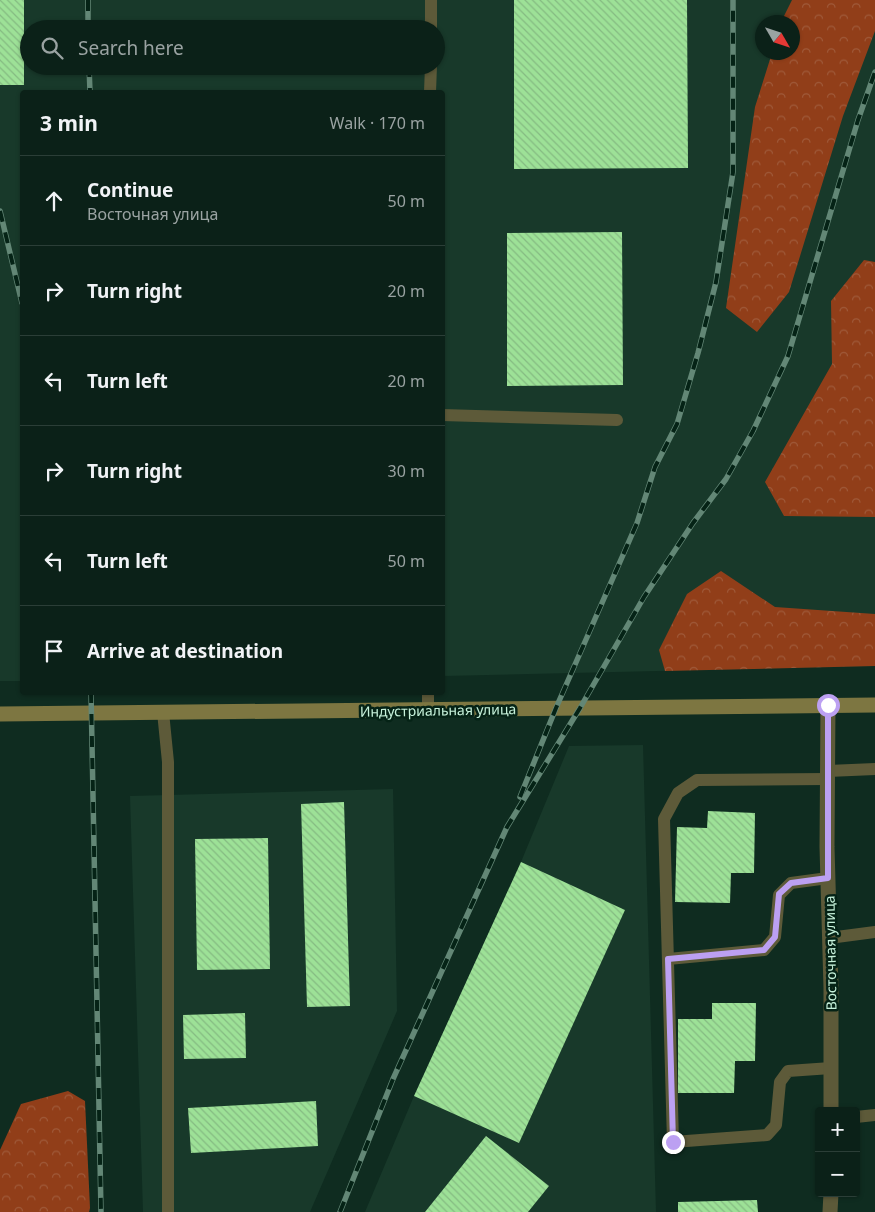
<!DOCTYPE html>
<meta charset="utf-8">
<style>
body{margin:0;font-family:"Noto Sans",sans-serif;background:#192e25;color:#f1f3f6}
.controls{position:absolute;right:15px;bottom:15px;display:grid;overflow:hidden;border-radius:5px;box-shadow:0 1px 4px #0004}
.controls button{width:45px;height:45px;display:grid;place-items:center;padding:0;border:0;border-bottom:1px solid #2b3e37;background:#0b2118;color:#f1f3f6;font:25px sans-serif}
.compass{position:absolute;left:755px;top:15px;width:45px;height:45px;border-radius:50%;background:#0b2118;box-shadow:0 1px 4px #0004;rotate:129deg}
.stop{position:absolute;width:15px;height:15px;margin:-11px;border:4px solid #bca0f2;border-radius:50%;background:#fff}
.stop.end{background:#bca0f2;border-color:#fff;box-shadow:0 1px 5px #0008}
.list{margin:0;padding:0;list-style:none}
h2{display:flex;justify-content:space-between;align-items:center;height:65px;margin:0;padding:0 20px;font-size:21px}
h2 small{font-size:16px;font-weight:400;color:#9aa3a2}
.list li{display:grid;grid-template-columns:32px 1fr auto;gap:15px;align-items:center;box-sizing:border-box;height:90px;padding:0 20px;border-top:1px solid #2b3e37}
.list b{display:block;font-size:19px;white-space:nowrap}
.list p{margin:0;font-size:16px;white-space:nowrap;color:#9aa3a2}
.list em{font-size:16px;font-style:normal;color:#9aa3a2}
.icon{flex:none;width:28px;height:28px;fill:none;stroke:currentColor;stroke-width:2;stroke-linecap:round;stroke-linejoin:round}
.map{position:relative;flex:none;width:875px;height:1212px;overflow:hidden}
.search{position:absolute;background:#0b2118;box-shadow:0 1px 4px #0004;left:20px;top:20px;width:425px;height:55px;display:flex;align-items:center;gap:12px;box-sizing:border-box;padding:0 18px;border-radius:28px;color:#9aa3a2;font-size:19px}
.panel{position:absolute;background:#0b2118;box-shadow:0 1px 4px #0004;left:20px;top:90px;width:425px;height:605px;border-radius:5px}
.map>svg:first-child{display:block}
.built{fill:#18392a;fill-rule:evenodd}
.forest{fill:url(#forest-crowns)}
.building{fill:url(#building-back-hatch)}
.lines{fill:none;stroke-linecap:round;stroke-linejoin:round}
.lane{stroke:#5d5a39;stroke-width:12}
.street{stroke:#5d5a39;stroke-width:15}
.secondary{stroke:#7d7641;stroke-width:15}
.rail-casing{stroke:#638776;stroke-width:5.5}
.rail{stroke:#052316;stroke-width:4;stroke-dasharray:11;stroke-linecap:butt}
.route{stroke:#bca0f2;stroke-width:6}
.labels{text-anchor:middle;dominant-baseline:central;stroke-width:5;stroke-linejoin:round;paint-order:stroke}
.street-label{font-size:14px;fill:#c7f2db;stroke:#052316}
</style>
<div class="map">
<svg width="875" height="1212" viewBox="0 0 875 1212">
<defs>
<pattern id="forest-crowns" width="20" height="18" patternUnits="userSpaceOnUse" patternTransform="scale(1.25)"><rect width="20" height="18" fill="#913e19"/><path d="M2 6a3 3 0 1 1 6 0M12 15a3 3 0 1 1 6 0" fill="none" stroke="#9f5a3a"/></pattern>
<pattern id="building-back-hatch" width="6" height="6" patternUnits="userSpaceOnUse" patternTransform="scale(1.25)"><rect width="6" height="6" fill="#9de197"/><path d="M-1 5l2 2M0 0l6 6M5-1l2 2" fill="none" stroke="#85bb82"/></pattern>
</defs>
<rect width="100%" height="100%" fill="#0f2c20"/>
<g class="built">
<path d="M0,0H875V666L443,676L442,92H22V681H0ZM762,22H792V52H762ZM29,29H436V66H29Z"/>
<polygon points="643,745 656,1212 365,1212 414,1096 521,862 569,746"/>
<polygon points="393,789 397,1011 310,1212 143,1212 130,796"/>
</g>
<g class="forest">
<polygon points="792,0 875,0 875,31 843,116 789,292 757,332 726,308 755,107 772,53 792,52 792,22 781,22"/>
<polygon points="864,260 875,262 875,517 784,516 765,482 832,364 831,301"/>
<polygon points="721,571 775,607 875,614 875,666 665,671 659,650 687,594"/>
<polygon points="68,1091 85,1101 90,1208 89,1212 0,1212 0,1150 21,1104"/>
</g>
<g class="building">
<rect x="0" y="0" width="24" height="85"/>
<polygon points="514,0 687,0 688,168 514,169"/>
<polygon points="622,232 623,385 507,386 507,233"/>
<polygon points="344,802 350,1006 307,1007 301,804"/>
<polygon points="708,811 755,813 754,873 731,873 730,903 675,902 677,827 707,828"/>
<polygon points="268,838 270,969 197,970 195,839"/>
<polygon points="521,862 625,910 519,1143 414,1096"/>
<polygon points="712,1003 756,1003 755,1061 735,1061 734,1093 678,1093 678,1019 712,1019"/>
<polygon points="245,1013 246,1058 184,1059 183,1015"/>
<polygon points="316,1101 318,1146 191,1153 188,1108"/>
<polygon points="486,1136 549,1186 528,1212 425,1212"/>
<polygon points="757,1200 758,1212 678,1212 678,1202"/>
</g>
<g class="lines">
<g class="lane">
<polyline points="431,29 431,0"/>
<polyline points="430,92 431,66"/>
<polyline points="442,415 617,420"/>
<polyline points="428,692 428,710"/>
<polyline points="163,712 168,762 168,1212"/>
<polyline points="828,771 875,769"/>
<polyline points="827,779 697,780 678,793 664,819 673,1142 767,1135 776,1125 780,1082 788,1071 831,1068"/>
<polyline points="829,938 875,932"/>
<polyline points="668,959 764,950 775,937 779,895 791,883 828,878"/>
<polyline points="856,1117 875,1115"/>
</g>
<g class="street">
<polyline points="828,705 827,847 831,988 831,1111"/>
<polyline points="830,1212 831,1193"/>
</g>
<polyline class="secondary" points="0,714 875,705"/>
<g class="rail-casing">
<g id="rail">
<polyline points="88,0 88,29"/>
<polyline points="89,66 90,92"/>
<polyline points="0,211 22,303"/>
<polyline points="91,692 101,1212"/>
<polyline points="520,797 556,708 637,523 655,467 677,424 698,353 716,282 733,172 733,0"/>
<polyline points="340,1212 393,1079 507,827 580,708 644,597 693,523 726,479 753,431 788,356 858,120 875,72"/>
</g>
</g>
<use href="#rail" class="rail"/>
</g>
<g class="lines">
<polyline class="route" points="673,1142 668,959 764,950 775,937 779,894 791,883 828,878 828,705"/>
</g>
<g class="labels">
<g class="street-label">
<text transform="translate(438 710) rotate(-1)">Индустриальная улица</text>
<text transform="translate(830 953) rotate(-91)">Восточная улица</text>
</g>
</g>
</svg>
<div class="controls">
<button>+</button>
<button>−</button>
</div>
<svg class="compass" viewBox="-18 -18 36 36"><path d="M0-13l5 13h-10z" fill="#e53935"/><path d="M0 13l5-13h-10z" fill="#9aa3a2"/></svg>
<div class="stop" style="left:828px;top:705px"></div>
<div class="stop end" style="left:673px;top:1142px"></div>
<div class="search"><svg class="icon" aria-label="search" viewBox="0 0 24 24"><circle cx="10" cy="10" r="6"/><path d="M15 15l6 6"/></svg>Search here</div>
<section class="panel">
<h2>3 min<small>Walk · 170 m</small></h2>
<ul class="list">
<li><svg class="icon" aria-label="ahead" viewBox="0 0 24 24"><path d="M12 20V5M6 11l6-6 6 6"/></svg><div><b>Continue</b><p>Восточная улица</p></div><em>50 m</em></li>
<li><svg class="icon" aria-label="right" viewBox="0 0 24 24"><path d="M7 20v-9h11M14 6l5 5-5 5"/></svg><div><b>Turn right</b></div><em>20 m</em></li>
<li><svg class="icon" aria-label="left" viewBox="0 0 24 24"><path d="M17 20v-9H6M10 6l-5 5 5 5"/></svg><div><b>Turn left</b></div><em>20 m</em></li>
<li><svg class="icon" aria-label="right" viewBox="0 0 24 24"><path d="M7 20v-9h11M14 6l5 5-5 5"/></svg><div><b>Turn right</b></div><em>30 m</em></li>
<li><svg class="icon" aria-label="left" viewBox="0 0 24 24"><path d="M17 20v-9H6M10 6l-5 5 5 5"/></svg><div><b>Turn left</b></div><em>50 m</em></li>
<li><svg class="icon" aria-label="arrive" viewBox="0 0 24 24"><path d="M6 21V4h12l-3 4 3 4H6"/></svg><div><b>Arrive at destination</b></div></li>
</ul>
</section>
</div>
